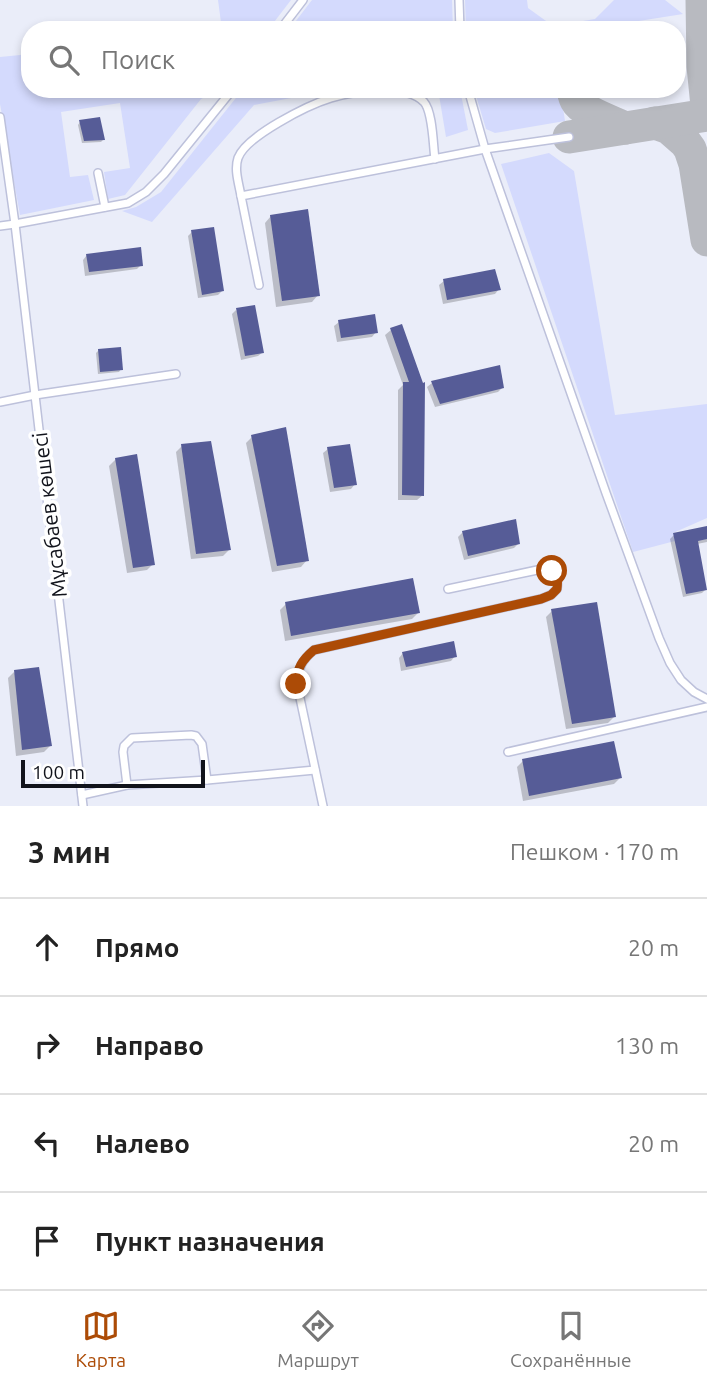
<!DOCTYPE html>
<html lang="ru">
<meta charset="utf-8">
<style>
body{margin:0;font-family:Ubuntu,sans-serif;background:#f6f6f6;color:#222}
.scale{position:absolute;left:21px;bottom:18px;width:184px;box-sizing:border-box;padding-left:7px;border:4px solid #11131b;border-top:0;font-size:19px;line-height:24px;white-space:nowrap;color:#11131b;-webkit-text-stroke:5px #fff;paint-order:stroke}
.stop{position:absolute;width:21px;height:21px;margin:-16px;border:5px solid #ac4b06;border-radius:50%;background:#fff}
.stop.end{background:#ac4b06;border-color:#fff;box-shadow:0 2px 7px #0008}
.list{margin:0;padding:0;list-style:none}
h2{display:flex;justify-content:space-between;align-items:center;height:91px;margin:0;padding:0 28px;font-size:30px}
h2 small{font-size:23px;font-weight:400;color:#767676}
.list li{display:grid;grid-template-columns:46px 1fr auto;gap:21px;align-items:center;box-sizing:border-box;height:98px;padding:0 28px;border-top:2px solid #e0e0e0}
.list b{display:block;font-size:26px;white-space:nowrap}
.list em{font-size:23px;font-style:normal;color:#767676}
.icon{flex:none;width:38px;height:38px;fill:none;stroke:currentColor;stroke-width:2;stroke-linecap:round;stroke-linejoin:round}
.map{position:relative;flex:none;width:707px;height:806px;overflow:hidden}
.search{position:absolute;background:#fff;box-shadow:0 4px 10px #0003;left:21px;right:21px;top:21px;height:77px;display:flex;align-items:center;gap:18px;box-sizing:border-box;padding:0 24px;border-radius:28px;color:#767676;font-size:26px}
.sheet{height:483px;background:#fff}
nav{display:flex;justify-content:space-around;align-items:center;box-sizing:border-box;height:98px;border-top:2px solid #e0e0e0;background:#fff;font-size:19px;color:#767676}
nav a{display:grid;justify-items:center;gap:4px}
nav .on{color:#ac4b06}
.map>svg:first-child{display:block}
.built{fill:#eaedf9;fill-rule:evenodd}
.green{fill:#d4dafd}
.shadow{fill:#0003}
.lines{fill:none;stroke-linecap:round;stroke-linejoin:round}
.taxiway{stroke:#b8bac0;stroke-width:33}
.building{fill:#565c97}
.service-casing{stroke:#bdc1db;stroke-width:10}
.service{stroke:#fff;stroke-width:7}
.route{stroke:#ac4b06;stroke-width:9}
.labels{text-anchor:middle;dominant-baseline:central;stroke-width:7;stroke-linejoin:round;paint-order:stroke}
.street-label{font-size:21px;fill:#11131b;stroke:#fff}
</style>
<div class="map">
<svg width="707" height="806" viewBox="0 0 707 806">
<rect width="100%" height="100%" fill="#f7f8fd"/>
<path class="built" d="M0,0H707V806H0ZM30,30H677V89H30Z"/>
<g class="green">
<polygon points="218,0 291,0 268,30 222,30"/>
<polygon points="312,0 452,0 453,30 289,30"/>
<polygon points="465,0 527,0 528,8 553,26 595,19 614,0 665,0 683,14 582,30 466,30"/>
<polygon points="30,54 30,89 220,89 201,99 125,195 108,199 104,172 130,168 120,103 61,112 70,177 88,175 94,200 20,215 0,104 0,57"/>
<polygon points="243,89 339,89 254,105 152,222 122,211 136,207 161,192"/>
<polygon points="438,89 460,89 468,130 446,137"/>
<polygon points="474,89 560,89 565,121 495,133 486,129"/>
<polygon points="549,153 574,171 615,415 707,404 707,518 673,533 675,541 633,552 501,164"/>
</g>
<g class="shadow">
<polygon points="80,122 103,140 101,142 82,143 78,125"/>
<polygon points="271,216 318,295 312,302 276,307 265,223"/>
<polygon points="192,232 222,291 218,295 198,298 188,236"/>
<polygon points="87,255 141,265 137,269 85,276 83,260"/>
<polygon points="444,281 499,289 495,294 443,304 439,285"/>
<polygon points="236,310 263,352 258,356 241,360 232,314"/>
<polygon points="339,322 376,332 372,337 337,342 334,326"/>
<polygon points="391,330 422,385 423,495 417,500 398,500 398,390 403,385 385,335"/>
<polygon points="99,350 121,369 119,372 98,374 96,353"/>
<polygon points="432,383 502,388 498,392 435,407 427,387"/>
<polygon points="252,437 307,560 301,567 272,572 246,443"/>
<polygon points="182,446 229,550 223,556 191,559 176,452"/>
<polygon points="328,449 355,484 351,489 330,492 323,453"/>
<polygon points="116,459 153,564 147,570 127,573 109,466"/>
<polygon points="707,527 707,542 697,544 706,589 702,593 683,597 670,539 674,535"/>
<polygon points="463,532 519,543 514,548 464,560 458,537"/>
<polygon points="286,604 419,612 412,619 285,641 280,610"/>
<polygon points="552,611 614,717 608,723 566,729 546,617"/>
<polygon points="403,653 455,656 451,661 401,671 399,658"/>
<polygon points="14,672 50,746 44,752 16,756 8,678"/>
<polygon points="523,761 620,778 614,784 523,801 517,767"/>
</g>
<g class="lines">
<g class="taxiway">
<polyline points="702,0 703,66 707,106"/>
<path d="M573,89C573,91 575,99 576,100C582,112 613,122 625,128"/>
<polyline points="655,123 669,128 685,142 690,149 695,164 707,240"/>
<polyline points="569,137 707,115"/>
</g>
</g>
<g class="building">
<polygon points="100,117 105,140 84,141 79,120"/>
<polygon points="308,209 320,296 282,301 270,215"/>
<polygon points="214,227 224,291 202,295 191,230"/>
<polygon points="141,247 143,266 89,272 86,254"/>
<polygon points="495,269 501,290 447,300 443,279"/>
<polygon points="255,305 264,353 245,356 236,308"/>
<polygon points="375,314 378,333 341,338 338,320"/>
<polygon points="402,324 423,383 425,382 424,496 402,495 403,382 409,382 390,328"/>
<polygon points="121,347 123,370 100,372 98,349"/>
<polygon points="500,365 504,388 440,404 431,381"/>
<polygon points="286,427 309,561 277,566 251,435"/>
<polygon points="211,441 231,550 196,554 181,444"/>
<polygon points="350,444 357,485 334,488 327,447"/>
<polygon points="137,454 155,565 133,568 115,458"/>
<polygon points="516,519 520,544 468,556 462,531"/>
<polygon points="707,526 707,539 698,541 707,590 686,594 673,533"/>
<polygon points="413,578 420,613 291,636 285,602"/>
<polygon points="597,602 616,717 572,724 551,609"/>
<polygon points="454,641 457,657 406,667 402,652"/>
<polygon points="39,667 52,746 22,750 14,670"/>
<polygon points="614,741 622,778 529,796 522,759"/>
</g>
<g class="lines">
<g class="service-casing">
<g id="service">
<polyline points="459,0 460,30"/>
<polyline points="280,30 303,0"/>
<polyline points="468,89 485,149 606,493 659,638 670,663 681,680 694,692 707,699"/>
<polyline points="0,117 15,224 128,203 146,192 164,174 233,89"/>
<polyline points="98,173 105,207"/>
<path d="M241,196C239,184 234,170 238,158C246,136 308,105 331,98C354,91 406,83 424,102C433,112 433,146 435,159"/>
<polyline points="0,226 15,224 83,806"/>
<polyline points="259,285 241,196 485,149 569,137"/>
<polyline points="0,402 35,395 176,374"/>
<polyline points="508,752 707,707"/>
<polyline points="127,785 123,752 124,746 132,738 191,735 196,736 202,744 207,780"/>
<polyline points="82,795 127,785 207,780 315,770"/>
<path d="M323,806L297,684C298,668 302,660 314,650L541,599L551,595L557,589C559,576 555,571 542,569L448,589"/>
</g>
</g>
<use href="#service" class="service"/>
</g>
<g class="lines">
<path class="route" d="M296,684C297,668 302,660 314,650L541,599L551,595L557,589C558,581 558,576 552,571"/>
</g>
<g class="labels">
<g class="street-label">
<text transform="translate(49 515) rotate(-97)">Мұсабаев көшесі</text>
</g>
</g>
</svg>
<div class="scale">100 m</div>
<div class="stop" style="left:552px;top:571px"></div>
<div class="stop end" style="left:296px;top:684px"></div>
<div class="search"><svg class="icon" aria-label="search" viewBox="0 0 24 24"><circle cx="10" cy="10" r="6"/><path d="M15 15l6 6"/></svg>Поиск</div>
</div>
<section class="sheet">
<h2>3 мин<small>Пешком · 170 m</small></h2>
<ul class="list">
<li><svg class="icon" aria-label="ahead" viewBox="0 0 24 24"><path d="M12 20V5M6 11l6-6 6 6"/></svg><div><b>Прямо</b></div><em>20 m</em></li>
<li><svg class="icon" aria-label="right" viewBox="0 0 24 24"><path d="M7 20v-9h11M14 6l5 5-5 5"/></svg><div><b>Направо</b></div><em>130 m</em></li>
<li><svg class="icon" aria-label="left" viewBox="0 0 24 24"><path d="M17 20v-9H6M10 6l-5 5 5 5"/></svg><div><b>Налево</b></div><em>20 m</em></li>
<li><svg class="icon" aria-label="arrive" viewBox="0 0 24 24"><path d="M6 21V4h12l-3 4 3 4H6"/></svg><div><b>Пункт назначения</b></div></li>
</ul>
</section>
<nav>
<a class="on"><svg class="icon" aria-label="map" viewBox="0 0 24 24"><path d="M3 6l6-2 6 2 6-2v14l-6 2-6-2-6 2zM9 4v14M15 6v14"/></svg>Карта</a>
<a><svg class="icon" aria-label="directions" viewBox="0 0 24 24"><path d="M12 3l9 9-9 9-9-9zM9 14v-3h6M13 9l2 2-2 2"/></svg>Маршрут</a>
<a><svg class="icon" aria-label="saved" viewBox="0 0 24 24"><path d="M7 4h10v16l-5-4-5 4z"/></svg>Сохранённые</a>
</nav>
